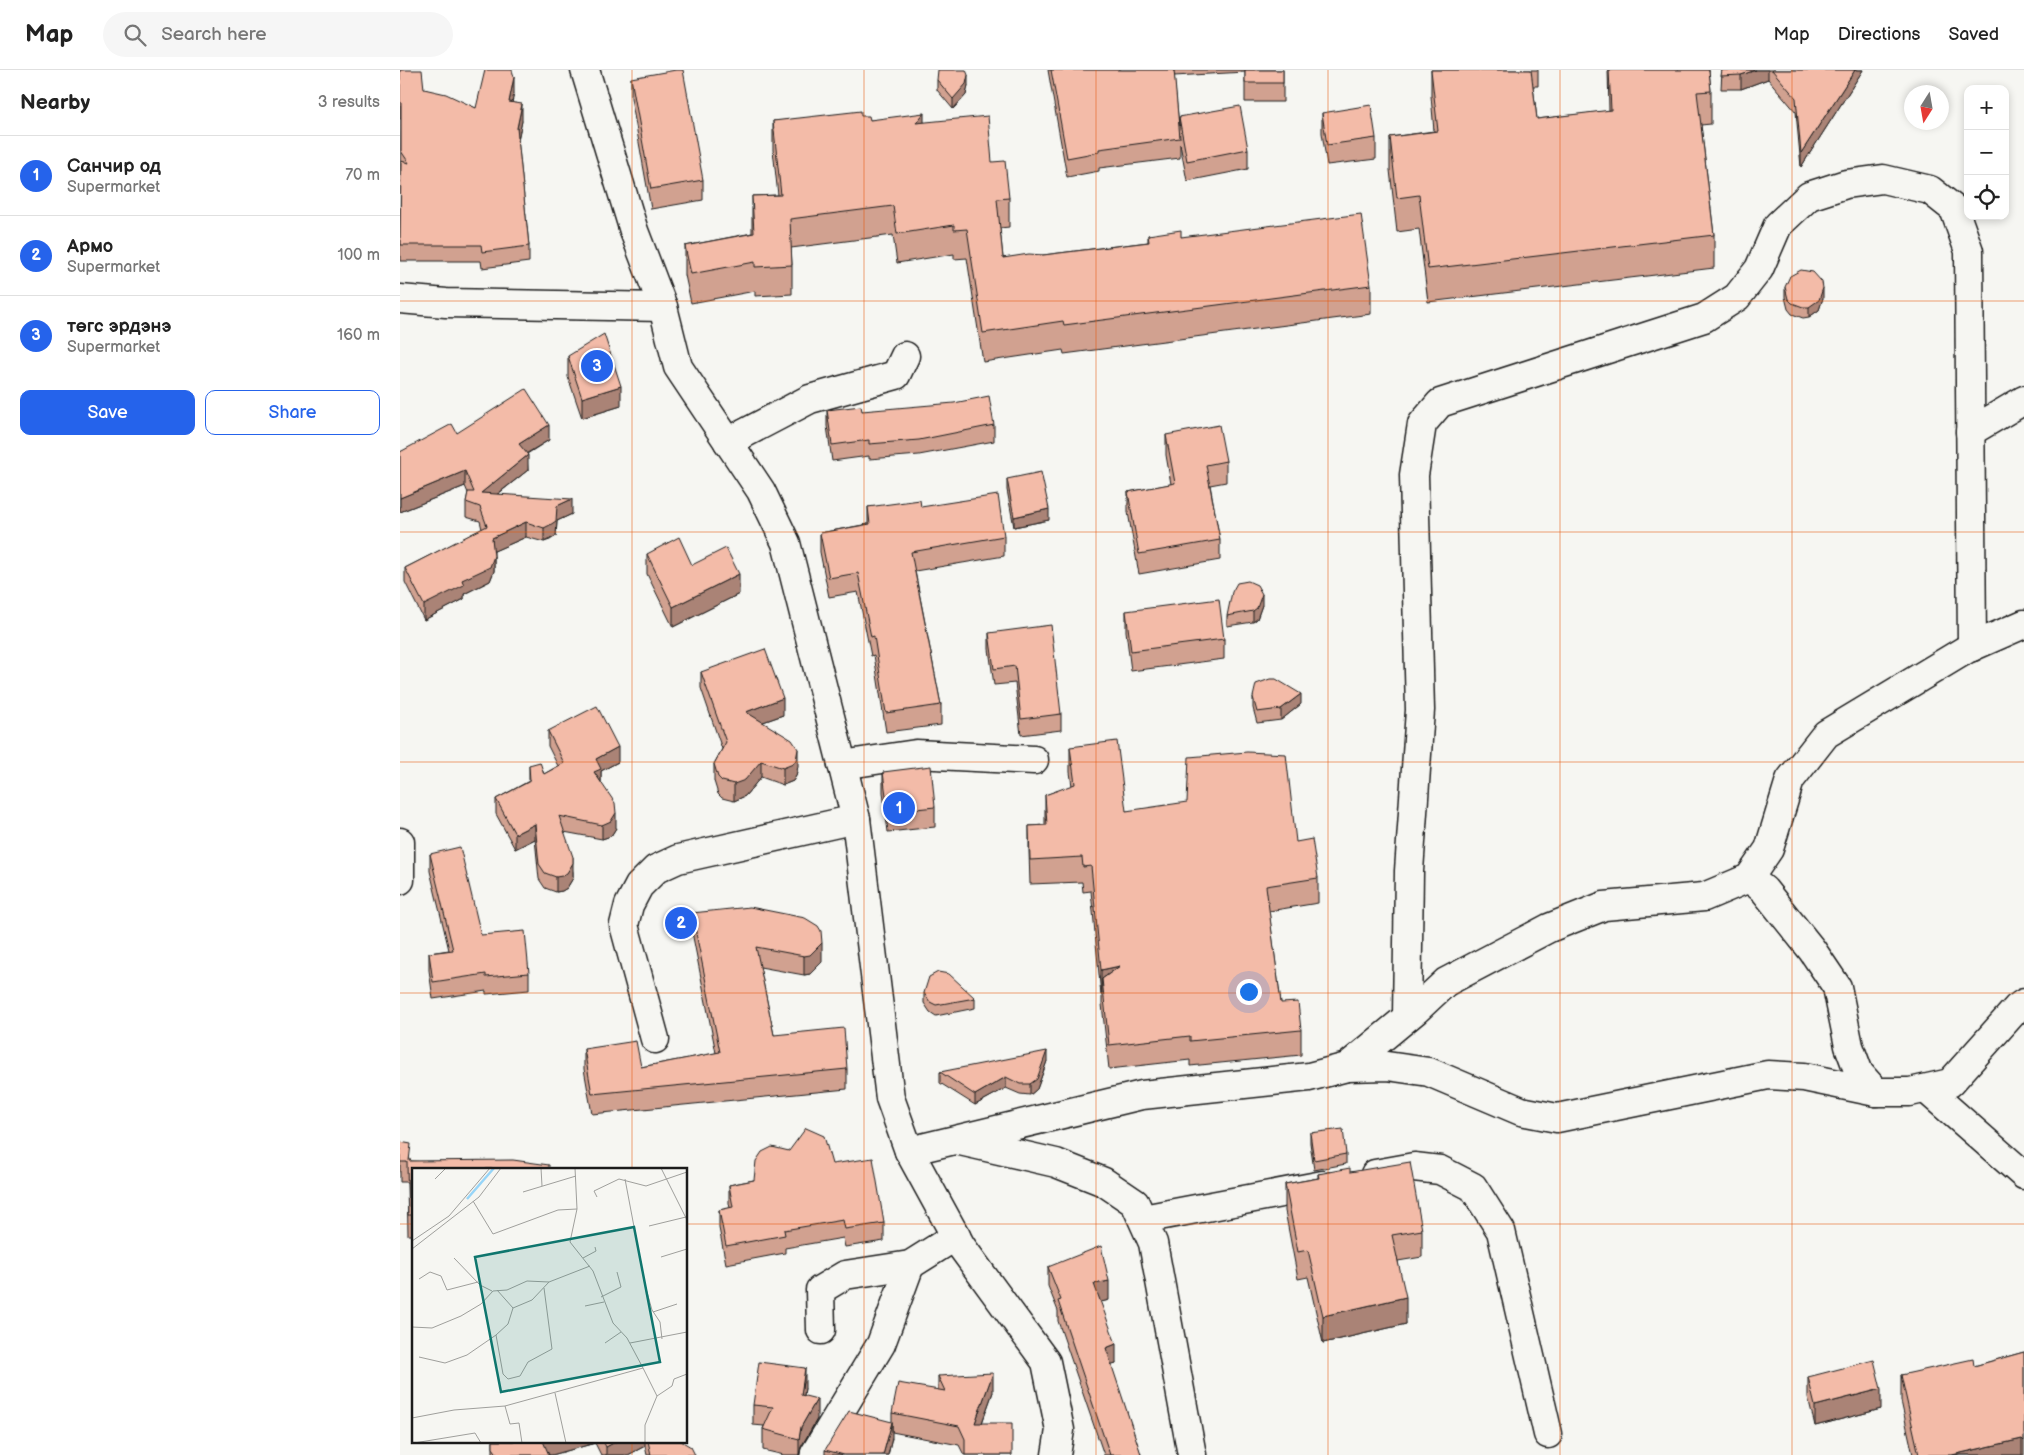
<!DOCTYPE html>
<meta charset="utf-8">
<style>
body{margin:0;font-family:"Balsamiq Sans",sans-serif;background:#f6f6f6;color:#222}
.controls{position:absolute;right:15px;top:15px;display:grid;overflow:hidden;border-radius:10px;box-shadow:0 2px 8px #0003}
.controls button{width:45px;height:45px;display:grid;place-items:center;padding:0;border:0;border-bottom:1px solid #e0e0e0;background:#fff;color:#222;font:25px sans-serif}
.compass{position:absolute;left:1504px;top:15px;width:45px;height:45px;border-radius:50%;background:#fff;box-shadow:0 2px 8px #0003;rotate:191deg}
.you{position:absolute;left:848px;top:921px;width:18px;height:18px;margin:-12px;border:4px solid #fff;border-radius:50%;background:#1a73e8;box-shadow:0 0 0 8px #1a73e833}
.badge{display:grid;place-items:center;width:32px;height:32px;border-radius:50%;background:#2563eb;color:#fff;font-size:16px;font-weight:700}
.pin{position:absolute;translate:-50% -50%;border:2px solid #fff;box-shadow:0 1px 5px #0006}
.list{margin:0;padding:0;list-style:none}
h2{display:flex;justify-content:space-between;align-items:center;height:65px;margin:0;padding:0 20px;font-size:21px}
h2 small{font-size:16px;font-weight:400;color:#767676}
.list li{display:grid;grid-template-columns:32px 1fr auto;gap:15px;align-items:center;box-sizing:border-box;height:80px;padding:0 20px;border-top:1px solid #e0e0e0}
.list b{display:block;font-size:19px;white-space:nowrap}
.list p{margin:0;font-size:16px;white-space:nowrap;color:#767676}
.list em{font-size:16px;font-style:normal;color:#767676}
.actions{display:flex;gap:10px;padding:15px 20px}
.actions a{flex:1;padding:11px 0;border:1px solid #2563eb;border-radius:10px;text-align:center;font-size:18px;color:#2563eb}
.actions .main{background:#2563eb;color:#fff}
.icon{flex:none;width:28px;height:28px;fill:none;stroke:currentColor;stroke-width:2;stroke-linecap:round;stroke-linejoin:round}
.map{position:relative;flex:none;width:1624px;height:1385px;overflow:hidden}
header{display:flex;align-items:center;gap:30px;box-sizing:border-box;height:70px;padding:0 25px;background:#fff;border-bottom:1px solid #e0e0e0}
header strong{font-size:24px}
nav{display:flex;gap:28px;margin-inline-start:auto;font-size:18px}
.search{width:350px;height:45px;background:#f6f6f6;display:flex;align-items:center;gap:12px;box-sizing:border-box;padding:0 18px;border-radius:28px;color:#767676;font-size:19px}
main{display:flex}
aside{flex:1;background:#fff}
.map>svg:first-child{display:block}
.lines{fill:none;stroke-linecap:round;stroke-linejoin:round}
.minor-casing{stroke:#1c1c1c;stroke-width:31}
.minor{stroke:#f6f6f2;stroke-width:28}
.wall{fill:#d1a190;stroke:#1c1c1c}
.shaded-wall{fill:#aa8376;stroke:#1c1c1c}
.building{fill:#f3bba8;stroke:#1c1c1c}
.grid{fill:none;stroke:#e8590c;stroke-width:1;stroke-opacity:0.55}
.inset-river{fill:none;stroke:#97d5f8;stroke-width:2.5}
.inset-road{fill:none;stroke:#9f9f9c;stroke-width:1}
.view{fill:#0f766e;fill-opacity:0.15;stroke:#0f766e;stroke-width:2.5}
.inset-edge{fill:none;stroke:#1c1c1c;stroke-width:2.5}
</style>
<header>
<strong>Map</strong>
<div class="search"><svg class="icon" aria-label="search" viewBox="0 0 24 24"><circle cx="10" cy="10" r="6"/><path d="M15 15l6 6"/></svg>Search here</div>
<nav><a>Map</a><a>Directions</a><a>Saved</a></nav>
</header>
<main>
<aside>
<h2>Nearby<small>3 results</small></h2>
<ul class="list">
<li><span class="badge">1</span><div><b>Санчир од</b><p>Supermarket</p></div><em>70 m</em></li>
<li><span class="badge">2</span><div><b>Армо</b><p>Supermarket</p></div><em>100 m</em></li>
<li><span class="badge">3</span><div><b>төгс эрдэнэ</b><p>Supermarket</p></div><em>160 m</em></li>
</ul>
<div class="actions"><a class="main">Save</a><a>Share</a></div>
</aside>
<div class="map">
<svg width="1624" height="1385" viewBox="0 0 1624 1385">
<rect width="100%" height="100%" fill="#f6f6f2"/>
<filter id="ink" filterUnits="userSpaceOnUse"><feTurbulence type="fractalNoise" baseFrequency=".02" numOctaves="2"/><feDisplacementMap in="SourceGraphic" scale="10" xChannelSelector="R" yChannelSelector="G"/><feConvolveMatrix kernelMatrix="1 2 1 2 8 2 1 2 1" color-interpolation-filters="sRGB"/></filter>
<g filter="url(#ink)">
<g class="lines">
<g class="minor-casing">
<g id="minor">
<polyline points="185,0 234,161 263,237 278,297 361,421 386,473 456,749 490,1028 509,1081 561,1176 646,1292 660,1360 656,1385"/>
<polyline points="0,229 46,233 263,237"/>
<polyline points="1570,362 1624,330"/>
<polyline points="328,372 410,329 496,305 505,286"/>
<polyline points="442,695 516,684 634,690"/>
<polyline points="0,772 0,810"/>
<polyline points="1349,808 1364,820 1412,880 1437,917 1449,976 1459,1003 1476,1022"/>
<polyline points="1007,947 1009,801 1020,640 1014,405 1022,354 1040,333 1304,248 1337,227 1359,199 1378,155 1409,126 1446,114 1483,109 1530,120 1554,139 1569,181 1572,577"/>
<polyline points="255,969 224,855 229,835 239,816 256,799 278,789 456,749"/>
<polyline points="947,997 987,996 1029,1002 1121,1041 1157,1048 1368,1005 1404,1007 1476,1022 1510,1022 1550,1013 1617,938 1624,933"/>
<polyline points="1526,1019 1624,1105"/>
<polyline points="560,1071 656,1093 704,1112 735,1133 753,1173 792,1385"/>
<polyline points="509,1081 742,1025 909,1007 947,997 1016,940 1046,912 1149,858 1204,836 1304,827 1349,808 1369,779 1390,710 1426,664 1567,579 1624,554"/>
<polyline points="975,1104 1014,1097 1040,1100 1073,1117 1101,1161 1148,1364"/>
<polyline points="743,1149 923,1115"/>
<polyline points="421,1260 420,1220 445,1205 510,1195 556,1166"/>
<polyline points="414,1385 481,1274 510,1195"/>
</g>
</g>
<use href="#minor" class="minor"/>
</g>
<g class="wall">
<polygon points="0,0 24,19 76,38 114,23 112,32 122,51 118,69 129,176 129,192 82,198 81,191 1,191 1,186 0,186 1,49 0,49"/>
<polygon points="648,0 883,0 883,32 845,32 845,2 774,6 779,56 779,47 848,79 848,99 787,111 780,74 780,88 699,98 699,101 667,107"/>
<polygon points="1031,0 1138,0 1138,16 1133,16 1137,49 1209,41 1208,0 1309,0 1311,21 1311,54 1301,55 1314,165 1314,198 1028,232 1019,159 997,162 990,100 990,67 1034,61 1031,26"/>
<polygon points="1322,0 1463,0 1401,97 1396,42 1368,9 1341,19 1321,19"/>
<polygon points="231,8 303,110 303,130 251,139 231,28"/>
<polygon points="537,10 568,15 566,25 553,39 537,20"/>
<polygon points="922,43 976,68 976,89 927,95 922,63"/>
<polygon points="461,46 470,50 524,52 592,92 609,128 609,157 600,158 603,188 643,185 748,172 748,165 781,167 971,215 971,244 664,284 663,280 583,292 567,188 554,189 554,184 497,193 493,165 391,178 392,195 392,224 355,226 355,221 291,233 285,205 285,176 352,163 352,126 378,125 373,80 373,51"/>
<polygon points="1385,217 1423,228 1419,240 1409,247 1403,248 1392,244 1388,239 1385,227"/>
<polygon points="168,286 221,336 182,348 168,307"/>
<polygon points="427,340 462,341 594,355 594,371 519,385 469,389 469,386 432,391 427,356"/>
<polygon points="57,363 149,370 127,384 128,400 98,424 172,444 157,451 156,466 150,470 144,472 126,467 94,481 94,501 90,511 64,524 64,529 24,550 5,512 5,498 82,459 80,451 66,447 66,432 68,423 65,416 0,442 0,382"/>
<polygon points="766,365 826,391 826,412 810,415 820,470 820,490 739,504 728,442 728,422 771,414 766,385"/>
<polygon points="607,409 649,450 614,457 607,420"/>
<polygon points="468,437 521,437 604,466 604,486 515,501 541,635 541,655 486,662 474,585 471,586 458,522 429,527 420,482 420,463 468,454"/>
<polygon points="247,484 292,495 339,524 273,557 247,504"/>
<polygon points="862,535 857,549 853,552 827,556 827,546"/>
<polygon points="726,541 824,569 824,589 731,601 726,561"/>
<polygon points="589,563 661,644 661,660 621,665 615,613 594,615 589,579"/>
<polygon points="301,602 383,645 363,652 398,696 396,706 393,711 383,715 361,707 345,726 334,731 322,728 318,724 314,711 314,694 322,679 301,618"/>
<polygon points="853,627 901,634 881,650 857,653 853,638"/>
<polygon points="148,661 218,692 201,701 201,712 216,758 211,766 202,769 164,762 173,802 173,808 167,818 162,821 156,822 145,818 139,809 135,769 115,779 96,744 96,729 129,711 129,695 144,704 158,696 148,676"/>
<polygon points="670,677 726,741 896,772 918,808 918,833 869,841 881,933 901,960 901,985 790,996 790,990 709,999 702,934 702,925 701,925 691,821 683,822 682,812 630,814 629,781 629,756 645,755 645,725 672,716 670,702"/>
<polygon points="483,702 535,737 535,757 488,762 483,722"/>
<polygon points="30,784 81,865 129,903 129,920 86,924 86,921 33,929 29,900 29,883 49,880 30,801"/>
<polygon points="292,843 422,892 410,904 404,905 360,897 374,965 447,999 447,1019 192,1044 184,999 184,979 241,997 316,983 292,862"/>
<polygon points="524,923 575,928 575,938 536,946 530,942 524,933"/>
<polygon points="647,991 637,1019 630,1025 620,1024 606,1018 575,1035 540,1013 540,1002"/>
<polygon points="910,1063 946,1084 946,1094 914,1100 910,1073"/>
<polygon points="0,1072 11,1091 149,1099 14,1099 14,1165 8,1165 7,1112 0,1112"/>
<polygon points="432,1094 484,1153 484,1171 445,1177 443,1168 385,1178 385,1183 326,1194 319,1158 319,1140 330,1138 329,1133 329,1115"/>
<polygon points="950,1102 1022,1160 1022,1187 998,1191 1006,1254 923,1273 908,1207 898,1209 885,1141 885,1114 918,1108 918,1104"/>
<polygon points="648,1197 709,1230 700,1232 716,1294 711,1295 741,1385 704,1385 658,1251 658,1241 648,1216"/>
<polygon points="1624,1282 1624,1385 1513,1385 1501,1331 1501,1305 1574,1296"/>
<polygon points="538,1306 593,1322 582,1353 612,1385 564,1385 559,1375 492,1362 492,1343 538,1320"/>
<polygon points="1408,1307 1481,1339 1415,1356 1408,1327"/>
<polygon points="405,1318 404,1325 417,1349 401,1377 400,1385 384,1385 363,1380 363,1359 364,1356 353,1355 353,1335"/>
<polygon points="492,1368 488,1385 425,1385 425,1380"/>
<polygon points="93,1371 281,1371 295,1385 247,1385 245,1376 228,1385 201,1385 195,1373 152,1385 93,1385"/>
</g>
<g class="shaded-wall">
<polygon points="1356,0 1368,0 1368,9 1341,19 1341,5"/>
<polygon points="1455,0 1463,0 1401,97 1401,83"/>
<polygon points="568,5 568,15 566,25 553,39 553,29"/>
<polygon points="114,7 114,23 109,48 109,32"/>
<polygon points="122,34 122,51 117,75 117,58"/>
<polygon points="524,43 524,72 516,53"/>
<polygon points="1423,218 1423,228 1419,240 1409,247 1409,237"/>
<polygon points="221,316 221,336 182,348 182,328"/>
<polygon points="149,355 149,370 119,388 119,374"/>
<polygon points="128,385 128,400 81,437 81,423"/>
<polygon points="65,401 65,416 0,442 0,428"/>
<polygon points="172,429 172,444 157,451 156,466 144,472 144,458 157,436"/>
<polygon points="649,439 649,450 614,457 614,447"/>
<polygon points="126,452 126,467 92,482 92,468"/>
<polygon points="94,486 94,501 90,511 64,524 64,529 24,550 24,535 62,510"/>
<polygon points="339,504 339,524 273,557 273,537"/>
<polygon points="862,524 862,535 857,549 853,552 853,541"/>
<polygon points="901,624 901,634 881,650 881,639"/>
<polygon points="383,628 383,645 346,658 346,642"/>
<polygon points="218,677 218,692 201,701 201,713 194,702 196,689"/>
<polygon points="398,679 398,696 396,706 393,711 383,715 383,698"/>
<polygon points="361,691 361,707 345,726 334,731 334,714"/>
<polygon points="216,743 216,758 211,766 202,769 202,755"/>
<polygon points="135,754 135,769 115,779 115,764"/>
<polygon points="173,787 173,808 167,818 162,821 156,822 156,807"/>
<polygon points="422,873 422,892 410,904 404,905 404,886"/>
<polygon points="720,896 702,909 702,925 701,925 701,900"/>
<polygon points="647,981 647,991 637,1019 630,1025 630,1014"/>
<polygon points="606,1007 606,1018 575,1035 575,1025"/>
<polygon points="709,1211 709,1230 694,1234 694,1214"/>
<polygon points="1006,1227 1006,1254 923,1273 923,1246"/>
<polygon points="716,1274 716,1294 706,1297 706,1278"/>
<polygon points="405,1298 405,1318 401,1345 401,1325"/>
<polygon points="593,1303 593,1322 575,1372 575,1353"/>
<polygon points="1481,1319 1481,1339 1415,1356 1415,1336"/>
<polygon points="417,1329 417,1349 401,1377 399,1385 399,1369 401,1357"/>
<polygon points="492,1352 492,1368 488,1385 483,1385"/>
<polygon points="1622,1369 1622,1385 1552,1385"/>
<polygon points="142,1371 195,1371 195,1373 152,1385 142,1385"/>
<polygon points="217,1371 245,1371 245,1376 228,1385 206,1385 206,1377"/>
</g>
<g class="building">
<polygon points="0,0 22,0 24,19 46,24 76,38 85,0 112,0 114,7 109,32 122,34 117,58 129,176 82,182 81,175 1,175 1,170 0,170 1,91 9,93 1,81 1,32 0,33"/>
<polygon points="276,0 283,0 303,110 251,119 231,8"/>
<polygon points="538,0 566,0 568,5 566,14 553,29 537,10"/>
<polygon points="651,0 774,0 780,68 699,79 699,82 667,88"/>
<rect x="845" y="0" width="38" height="13"/>
<polygon points="1031,0 1131,0 1137,49 1211,40 1209,0 1309,0 1311,21 1297,22 1314,165 1028,199 1019,125 997,128 990,67 1038,61"/>
<polygon points="1322,0 1356,0 1341,5 1321,6"/>
<polygon points="1372,0 1455,0 1401,83 1396,28"/>
<polygon points="971,35 976,68 927,75 922,43"/>
<polygon points="840,36 848,79 787,91 779,47"/>
<polygon points="461,41 461,46 469,46 470,50 524,43 516,53 588,46 592,92 605,91 609,128 597,129 603,188 629,184 643,185 749,172 748,165 781,160 781,167 961,144 971,215 664,255 663,251 583,263 567,159 554,160 554,155 497,164 493,136 390,149 392,195 355,197 355,192 291,204 285,176 354,163 352,126 381,125 373,51"/>
<polygon points="1401,200 1413,202 1422,212 1423,218 1419,230 1409,237 1403,237 1392,233 1388,229 1385,217 1390,206"/>
<polygon points="204,264 221,316 182,328 168,286"/>
<polygon points="126,319 149,355 119,374 128,385 81,423 172,429 157,436 156,451 150,455 144,458 126,452 92,468 94,486 90,497 62,510 64,515 24,535 5,498 87,456 80,437 66,432 68,422 74,422 65,401 0,428 0,382 52,354 57,363"/>
<polygon points="589,326 594,355 519,370 469,374 469,370 432,375 427,340 461,336 462,341 554,333"/>
<polygon points="819,355 826,391 806,395 820,470 739,484 728,422 775,413 766,365"/>
<polygon points="641,402 649,439 614,447 607,409"/>
<polygon points="598,425 604,466 511,482 541,635 486,643 474,566 471,567 458,503 429,508 420,463 470,454 468,437 520,430 521,437"/>
<polygon points="279,467 292,495 326,478 339,504 273,537 247,484"/>
<polygon points="848,511 857,515 862,524 857,538 853,541 827,546 832,522 837,513"/>
<polygon points="819,529 824,569 731,581 726,541"/>
<polygon points="651,555 661,644 621,649 615,596 594,599 589,563"/>
<polygon points="365,579 383,628 346,642 392,670 398,679 396,690 393,694 383,698 361,691 345,710 334,714 322,711 318,707 314,694 326,672 301,602"/>
<polygon points="870,609 876,609 901,624 881,639 857,642 853,627 856,614"/>
<polygon points="197,636 218,677 196,689 201,699 194,702 215,733 216,743 211,751 202,755 159,746 173,787 173,793 167,803 162,806 156,807 145,803 139,794 135,754 115,764 96,729 130,711 129,695 140,692 144,704 164,693 148,661"/>
<polygon points="717,671 726,741 787,732 789,687 847,682 886,684 896,772 912,769 918,808 866,816 881,933 898,932 901,960 790,971 790,966 709,975 702,909 720,896 701,900 691,796 683,797 682,787 630,790 629,756 647,755 645,725 675,714 670,677"/>
<polygon points="531,696 535,737 488,742 483,702"/>
<polygon points="60,777 81,865 125,861 129,903 86,907 86,904 33,912 29,883 53,880 30,784"/>
<polygon points="350,837 405,848 418,856 421,861 422,873 410,885 404,886 356,877 374,965 444,958 447,999 192,1024 184,979 236,971 241,997 320,982 292,843"/>
<polygon points="538,902 549,904 575,928 536,935 530,932 524,923 529,907"/>
<polygon points="647,981 637,1009 630,1014 620,1014 606,1007 575,1025 540,1002"/>
<polygon points="406,1058 424,1066 432,1094 473,1088 484,1153 445,1159 443,1150 384,1160 385,1165 326,1176 319,1140 333,1137 329,1115 354,1110 356,1091 362,1082 372,1077 389,1081"/>
<polygon points="943,1059 946,1084 914,1090 910,1063"/>
<polygon points="0,1072 11,1074 9,1091 113,1090 149,1095 149,1099 14,1099 14,1145 8,1145 7,1092 0,1092"/>
<polygon points="1010,1092 1022,1160 992,1165 1006,1227 923,1246 908,1180 898,1182 885,1114 919,1108 918,1104 950,1098 950,1102"/>
<polygon points="701,1176 709,1211 694,1214 716,1274 706,1278 741,1384 739,1385 710,1385 658,1231 661,1230 648,1197"/>
<polygon points="1624,1282 1624,1371 1622,1369 1552,1385 1519,1385 1501,1305 1573,1289 1574,1296"/>
<polygon points="1474,1290 1481,1319 1415,1336 1408,1307"/>
<polygon points="359,1292 405,1298 401,1325 417,1329 401,1357 399,1369 363,1359 373,1337 353,1335"/>
<polygon points="593,1303 575,1353 612,1353 612,1385 565,1385 565,1369 559,1356 492,1343 498,1313 545,1321 538,1306"/>
<polygon points="449,1341 492,1352 483,1385 444,1385 425,1380"/>
<polygon points="93,1371 143,1371 149,1385 98,1385 93,1378"/>
<polygon points="203,1371 217,1371 206,1377"/>
<polygon points="248,1371 281,1371 291,1377 295,1385 251,1385"/>
</g>
</g>
<path class="grid" d="M232,0V1099M464,0V1385M696,0V1385M928,0V1385M1160,0V1385M1392,0V1385M0,231H1624M0,462H1624M0,692H1624M0,923H1624M0,1154H14M286,1154H1624M232,1371V1385"/>
<g transform="translate(12 1098)">
<rect width="275" height="275" fill="#f6f6f2"/>
<path class="inset-river" d="M55,31L82,0"/>
<path class="inset-road" d="M129,0L130,18M249,0L275,52M23,11L34,0M213,11L233,117L240,142L248,154L250,171M111,24L164,8M185,29L182,23L207,11L234,18L275,4M61,33L81,66L146,42L165,41M237,58L274,49M0,73L37,48L78,0M0,81L67,29L89,0M249,89L275,81M42,90L68,117L80,123M171,90L184,83L183,79M7,111L18,104L29,108L35,122L66,114M85,122L101,140M189,129L209,119L205,104M173,138L192,134M241,144L265,136M0,159L20,160L49,148L69,136L81,123L95,122L115,113L137,114M84,167L91,206L96,211L108,208L116,194L140,181L132,120M193,175L209,164M218,175L275,164M7,189L33,195L55,187L84,167L96,156L101,140L120,132L137,114L178,98M231,200L245,228L233,257V275M143,225L154,275M245,228L260,218L262,211L275,206M93,238L98,256L107,255L110,275M0,250L42,242L93,238L231,200L215,170L201,155L181,103L158,74L165,41L163,0M2,275L63,265L69,275"/>
<path class="view" d="M222,59L248,194L89,224L63,89Z"/>
<rect width="275" height="275" class="inset-edge"/>
</g>
</svg>
<div class="controls">
<button>+</button>
<button>−</button>
<button><svg class="icon" aria-label="locate" viewBox="0 0 24 24"><circle cx="12" cy="12" r="6"/><path d="M12 2v4M12 18v4M2 12h4M18 12h4"/></svg></button>
</div>
<svg class="compass" viewBox="-18 -18 36 36"><path d="M0-13l5 13h-10z" fill="#e53935"/><path d="M0 13l5-13h-10z" fill="#767676"/></svg>
<div class="you"></div>
<div class="pin badge" style="left:499px;top:738px">1</div>
<div class="pin badge" style="left:281px;top:853px">2</div>
<div class="pin badge" style="left:197px;top:296px">3</div>
</div>
</main>
